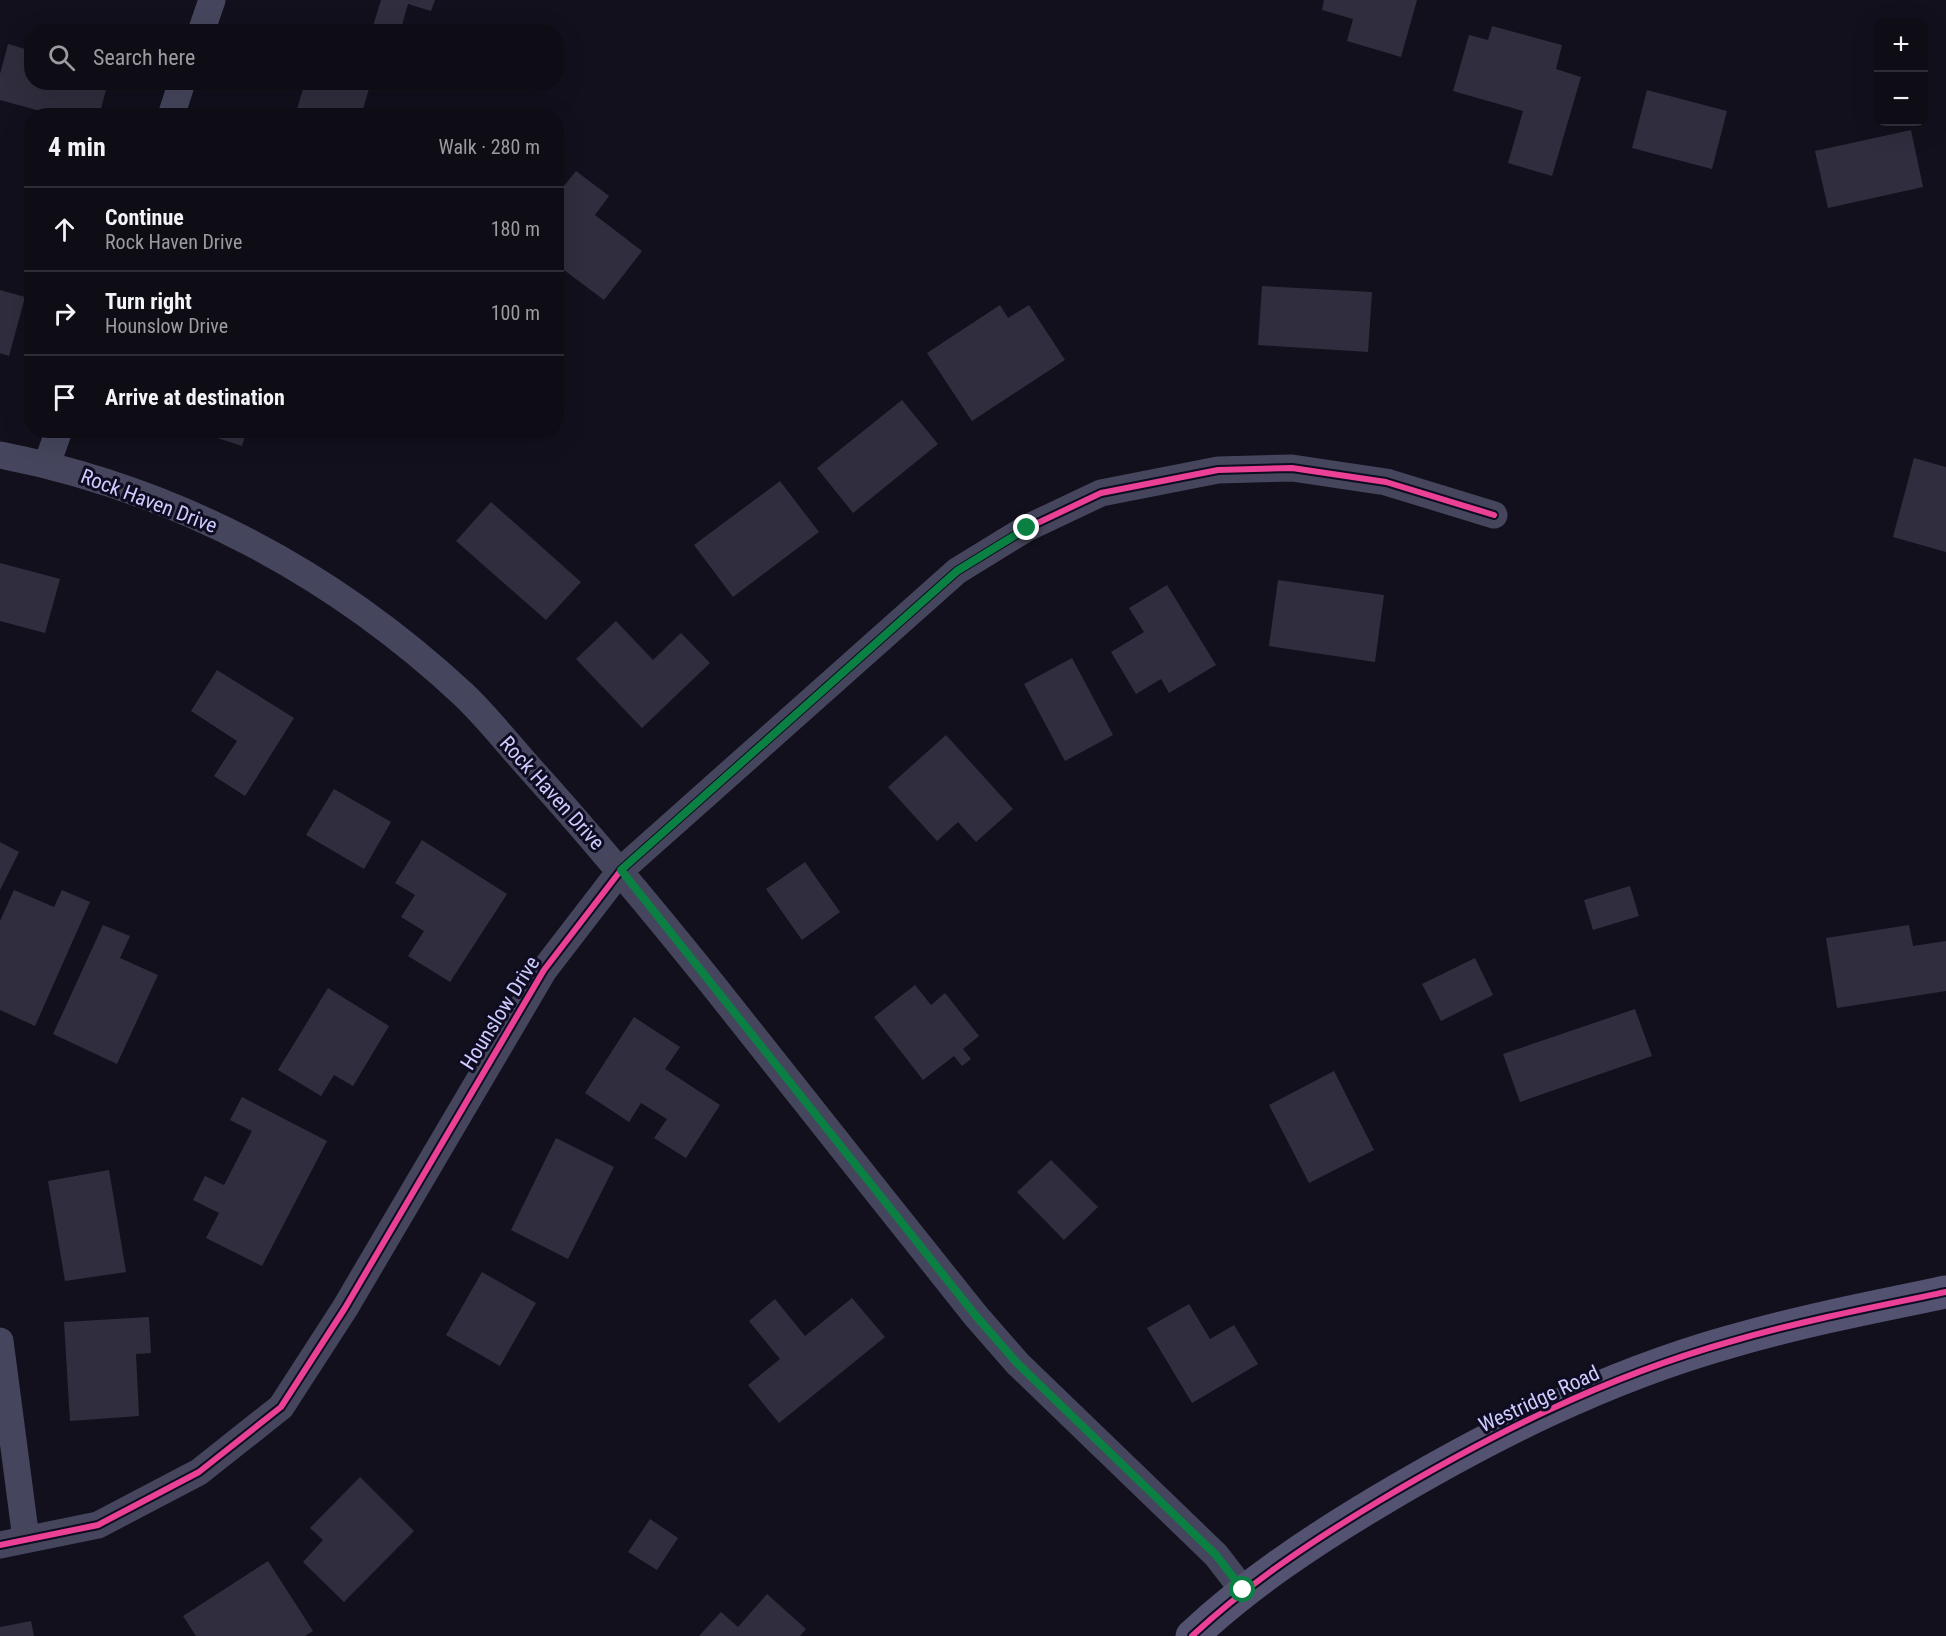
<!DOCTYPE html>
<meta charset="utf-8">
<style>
body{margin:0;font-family:"Roboto Condensed",sans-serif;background:#1c1a22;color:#f1f3f6}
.controls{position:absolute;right:18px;top:18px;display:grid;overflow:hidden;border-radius:12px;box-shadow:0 6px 24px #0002}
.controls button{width:54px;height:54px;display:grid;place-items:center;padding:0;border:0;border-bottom:2px solid #2e2c34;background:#0e0c15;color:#f1f3f6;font:30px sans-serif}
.stop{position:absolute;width:18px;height:18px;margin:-14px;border:4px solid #0b8043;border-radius:50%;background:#fff}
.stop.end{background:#0b8043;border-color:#fff;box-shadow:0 2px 6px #0008}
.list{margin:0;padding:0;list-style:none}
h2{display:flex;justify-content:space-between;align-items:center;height:78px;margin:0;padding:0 24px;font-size:26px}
h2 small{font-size:20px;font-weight:400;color:#9b9ba0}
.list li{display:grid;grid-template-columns:39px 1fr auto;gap:18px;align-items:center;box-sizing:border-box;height:84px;padding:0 24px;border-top:2px solid #2e2c34}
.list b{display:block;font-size:22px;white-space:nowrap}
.list p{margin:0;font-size:20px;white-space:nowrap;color:#9b9ba0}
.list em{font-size:20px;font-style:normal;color:#9b9ba0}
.icon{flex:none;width:33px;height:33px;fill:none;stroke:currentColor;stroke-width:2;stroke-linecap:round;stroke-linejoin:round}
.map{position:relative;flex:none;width:1946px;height:1636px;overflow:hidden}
.search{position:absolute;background:#0e0c15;box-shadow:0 6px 24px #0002;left:24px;top:24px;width:540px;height:66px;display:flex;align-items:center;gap:15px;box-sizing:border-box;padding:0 21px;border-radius:24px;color:#9b9ba0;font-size:22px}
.panel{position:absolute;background:#0e0c15;box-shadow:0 6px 24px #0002;left:24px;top:108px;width:540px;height:330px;border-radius:24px}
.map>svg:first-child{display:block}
.building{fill:#302e3e}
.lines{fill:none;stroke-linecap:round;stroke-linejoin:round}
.minor{stroke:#45465d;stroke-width:27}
.secondary{stroke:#535270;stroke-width:33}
.cycleway-casing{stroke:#0e0c20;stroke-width:10}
.cycleway{stroke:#ea4096;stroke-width:6}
.route{stroke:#0b8043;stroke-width:8}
.labels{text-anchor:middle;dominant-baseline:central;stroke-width:6;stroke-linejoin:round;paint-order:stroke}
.street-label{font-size:21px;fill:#cecbff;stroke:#0e0c20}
</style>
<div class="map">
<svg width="1946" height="1636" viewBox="0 0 1946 1636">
<rect width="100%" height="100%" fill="#12101c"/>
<g class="building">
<polygon points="381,0 435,0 431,11 408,4 400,32 373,26"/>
<polygon points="1324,0 1417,0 1401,57 1347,41 1353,19 1322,10"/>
<polygon points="1492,26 1562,45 1556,69 1581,77 1552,176 1508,163 1523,111 1453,91 1469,35 1488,40"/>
<polygon points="8,44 32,51 32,82 108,82 99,116 58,116 0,100 0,74"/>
<polygon points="305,82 371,82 361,116 295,116"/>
<polygon points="1647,90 1727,111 1712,169 1632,148"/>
<polygon points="1911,130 1923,187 1828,208 1815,151"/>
<polygon points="576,171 609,196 595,215 642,251 604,300 556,264 556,196"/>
<polygon points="1262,286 1372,292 1368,352 1258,345"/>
<polygon points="0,290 25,297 9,356 0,353"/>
<polygon points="1000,305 1008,318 1029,305 1065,360 972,421 927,353"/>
<polygon points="902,400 938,444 853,513 817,468"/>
<polygon points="193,430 247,430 242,446"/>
<polygon points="1914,458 1946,467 1946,552 1893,537"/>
<polygon points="780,481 819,532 733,597 694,545"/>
<polygon points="491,502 581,582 546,620 456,541"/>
<polygon points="0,563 60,579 45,633 0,621"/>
<polygon points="1278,580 1384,595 1375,662 1269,646"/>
<polygon points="1167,585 1216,665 1169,693 1161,679 1136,694 1111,652 1144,632 1129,608"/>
<polygon points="616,621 653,660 681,633 710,663 642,728 576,659"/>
<polygon points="1072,658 1113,735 1065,761 1024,684"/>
<polygon points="217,670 294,718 245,796 214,776 237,741 191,711"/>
<polygon points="946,735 1013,809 976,842 958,822 937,841 888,787"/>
<polygon points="334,789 391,822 364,869 306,835"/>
<polygon points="422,840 507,894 450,982 408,956 424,931 401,917 415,895 395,883"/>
<polygon points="0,842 19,852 0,890"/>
<polygon points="805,862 840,912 802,940 766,889"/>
<polygon points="1630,886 1639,916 1593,930 1584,900"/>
<polygon points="14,890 54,907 62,890 90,902 35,1026 0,1010 0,921"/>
<polygon points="103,925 130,936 120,958 158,975 117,1064 53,1034"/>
<polygon points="1909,925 1913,946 1946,941 1946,991 1837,1008 1826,938"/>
<polygon points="1475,958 1493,995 1441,1021 1422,984"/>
<polygon points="915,985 931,1005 945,993 979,1036 963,1049 971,1059 962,1066 954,1056 923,1080 874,1017"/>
<polygon points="328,988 389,1026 353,1086 334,1075 321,1096 278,1070"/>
<polygon points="1635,1009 1652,1056 1520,1102 1503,1054"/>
<polygon points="634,1017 680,1047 665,1069 720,1105 686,1158 654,1138 667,1119 641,1103 629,1122 585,1093"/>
<polygon points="1334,1071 1374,1150 1309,1183 1269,1105"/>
<polygon points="242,1097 327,1141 262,1266 206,1238 219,1213 193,1200 205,1176 224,1185 252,1131 230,1120"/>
<polygon points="556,1138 614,1167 568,1259 511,1230"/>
<polygon points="1051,1160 1098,1207 1064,1240 1017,1192"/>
<polygon points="109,1170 126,1272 65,1281 48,1181"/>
<polygon points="482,1272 536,1303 500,1366 446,1335"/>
<polygon points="852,1298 885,1337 779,1423 748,1385 780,1359 749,1321 775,1299 805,1336"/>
<polygon points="1189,1304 1210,1339 1234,1325 1258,1364 1192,1403 1147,1328"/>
<polygon points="149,1317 151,1353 136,1354 139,1416 70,1421 64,1322"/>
<polygon points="360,1477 414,1531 344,1602 303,1562 323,1540 310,1528"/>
<polygon points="650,1519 678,1538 657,1570 628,1552"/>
<polygon points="268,1561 313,1631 305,1636 196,1636 183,1616"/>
<polygon points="767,1594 806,1629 800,1636 699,1636 721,1612 738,1627"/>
<polygon points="31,1621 34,1636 0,1636 0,1627"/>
</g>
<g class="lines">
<g class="minor">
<polyline points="201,32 212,0"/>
<polyline points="171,116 182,82"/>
<path d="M0,455C176,489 333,573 464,695C490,720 512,749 536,775C597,843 655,913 713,985C800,1095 888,1206 976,1316L1018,1364L1216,1555L1243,1590"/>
<polyline points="47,464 59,430"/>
<polyline points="0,1341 26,1539"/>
<polyline points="0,1545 98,1525 199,1472 281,1407 345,1308 544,970 621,870 957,571 1027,528 1101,493 1218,470 1292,468 1386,482 1494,515"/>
</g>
<path class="secondary" d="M1192,1636C1249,1583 1312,1541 1379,1501C1490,1435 1605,1377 1729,1342C1801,1321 1873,1307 1946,1292"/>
<g class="cycleway-casing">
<g id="cycleway">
<polyline points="0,1545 98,1525 199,1472 281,1407 345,1308 544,970 621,870 957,571 1027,528 1101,493 1218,470 1292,468 1386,482 1494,515"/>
<path d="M1192,1636C1249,1583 1312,1541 1379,1501C1490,1435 1605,1377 1729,1342C1801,1321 1873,1307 1946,1292"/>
</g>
</g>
<use href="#cycleway" class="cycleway"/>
</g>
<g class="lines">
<polyline class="route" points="1027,528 957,571 621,870 976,1316 1018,1364 1216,1555 1243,1590"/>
</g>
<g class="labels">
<g class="street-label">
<text transform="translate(149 501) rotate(21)">Rock Haven Drive</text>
<text transform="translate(552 793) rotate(48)">Rock Haven Drive</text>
<text transform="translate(500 1013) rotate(-58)">Hounslow Drive</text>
<text transform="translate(1539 1399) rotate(-25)">Westridge Road</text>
</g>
</g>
</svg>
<div class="controls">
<button>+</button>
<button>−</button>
</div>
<div class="stop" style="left:1243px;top:1590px"></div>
<div class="stop end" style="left:1027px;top:528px"></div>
<div class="search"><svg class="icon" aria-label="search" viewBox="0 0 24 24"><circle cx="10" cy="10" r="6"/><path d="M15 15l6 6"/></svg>Search here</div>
<section class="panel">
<h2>4 min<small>Walk · 280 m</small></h2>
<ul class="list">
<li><svg class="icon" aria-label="ahead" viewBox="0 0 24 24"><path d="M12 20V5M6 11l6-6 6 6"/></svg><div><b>Continue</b><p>Rock Haven Drive</p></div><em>180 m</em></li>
<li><svg class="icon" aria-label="right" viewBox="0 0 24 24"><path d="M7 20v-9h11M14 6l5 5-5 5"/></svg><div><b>Turn right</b><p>Hounslow Drive</p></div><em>100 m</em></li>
<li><svg class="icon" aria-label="arrive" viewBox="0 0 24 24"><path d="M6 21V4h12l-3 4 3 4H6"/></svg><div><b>Arrive at destination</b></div></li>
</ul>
</section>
</div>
